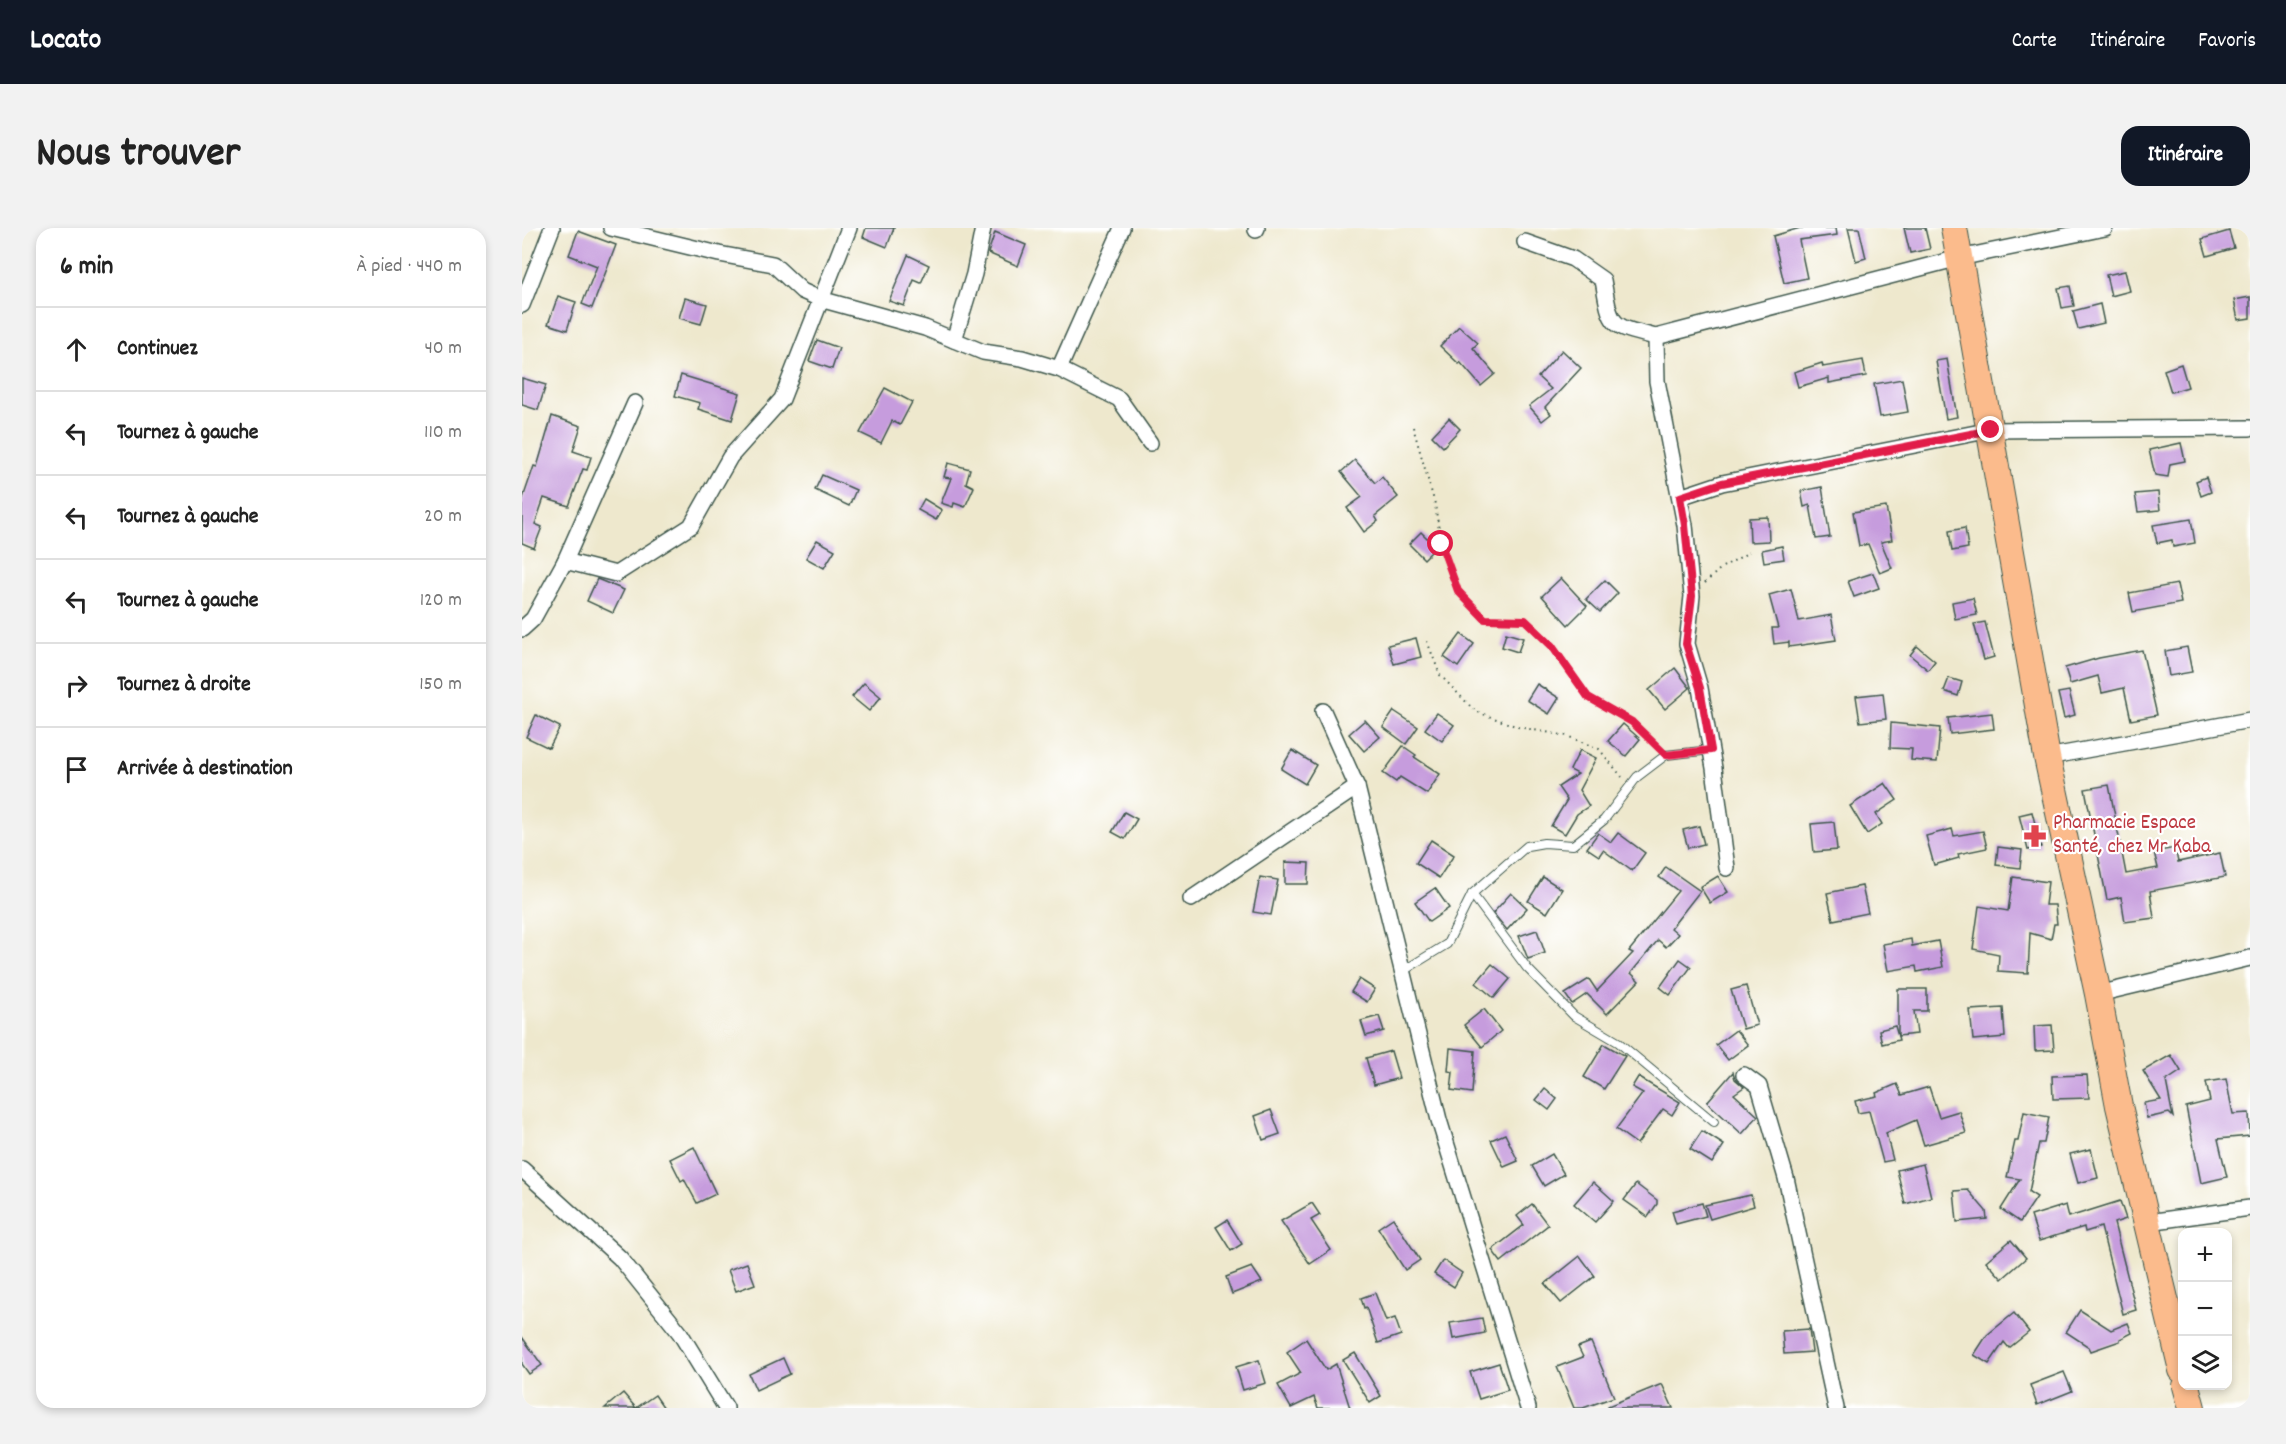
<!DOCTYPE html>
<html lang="fr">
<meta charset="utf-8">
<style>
body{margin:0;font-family:Dekko,sans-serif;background:#f2f2f2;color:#222}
.controls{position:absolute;right:18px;bottom:18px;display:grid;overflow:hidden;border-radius:12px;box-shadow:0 3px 9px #0003}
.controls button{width:54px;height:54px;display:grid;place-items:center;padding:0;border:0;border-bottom:2px solid #e0e0e0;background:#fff;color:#222;font:30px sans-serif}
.stop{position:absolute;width:18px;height:18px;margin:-14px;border:4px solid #e11d48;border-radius:50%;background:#fff}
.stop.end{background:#e11d48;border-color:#fff;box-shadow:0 2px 6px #0008}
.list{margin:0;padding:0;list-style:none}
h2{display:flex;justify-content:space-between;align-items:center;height:78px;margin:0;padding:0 24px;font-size:26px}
h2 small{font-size:20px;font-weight:400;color:#767676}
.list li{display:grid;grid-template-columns:39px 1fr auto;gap:18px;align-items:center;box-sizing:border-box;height:84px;padding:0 24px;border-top:2px solid #e0e0e0}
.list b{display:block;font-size:22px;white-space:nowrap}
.list em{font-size:20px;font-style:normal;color:#767676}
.icon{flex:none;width:33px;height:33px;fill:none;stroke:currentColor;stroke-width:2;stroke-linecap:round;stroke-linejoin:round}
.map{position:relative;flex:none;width:1728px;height:1180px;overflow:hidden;border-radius:18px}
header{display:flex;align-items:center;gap:36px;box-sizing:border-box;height:84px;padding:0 30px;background:#111827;color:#fff}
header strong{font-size:28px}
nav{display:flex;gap:33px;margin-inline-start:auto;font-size:21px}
.intro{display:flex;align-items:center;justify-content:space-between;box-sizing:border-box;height:144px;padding:0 36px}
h1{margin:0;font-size:42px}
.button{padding:15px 27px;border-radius:18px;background:#111827;color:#fff;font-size:21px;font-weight:700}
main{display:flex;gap:36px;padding:0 36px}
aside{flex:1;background:#fff;border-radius:18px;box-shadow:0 3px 9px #0003}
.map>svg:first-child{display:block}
.building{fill:#c69cdd}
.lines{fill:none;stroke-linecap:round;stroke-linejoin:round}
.service-casing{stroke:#3e574b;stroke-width:10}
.minor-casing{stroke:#3e574b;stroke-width:18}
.trunk-casing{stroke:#3e574b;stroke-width:28}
.path{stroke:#3e574b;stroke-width:2;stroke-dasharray:1.5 4.5;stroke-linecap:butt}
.service{stroke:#fff;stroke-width:8}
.minor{stroke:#fff;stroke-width:15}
.trunk{stroke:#fbbb8c;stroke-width:26}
.route{stroke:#e11d48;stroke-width:8}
.labels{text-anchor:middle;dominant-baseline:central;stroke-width:4.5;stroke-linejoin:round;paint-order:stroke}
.health-label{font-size:21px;fill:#be3a42;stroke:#fff;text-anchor:start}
</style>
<header>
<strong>Locato</strong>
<nav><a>Carte</a><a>Itinéraire</a><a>Favoris</a></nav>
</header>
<div class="intro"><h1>Nous trouver</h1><a class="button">Itinéraire</a></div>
<main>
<aside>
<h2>6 min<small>À pied · 440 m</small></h2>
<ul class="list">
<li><svg class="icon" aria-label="ahead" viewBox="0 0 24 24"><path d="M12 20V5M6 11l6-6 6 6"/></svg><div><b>Continuez</b></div><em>40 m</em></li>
<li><svg class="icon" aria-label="left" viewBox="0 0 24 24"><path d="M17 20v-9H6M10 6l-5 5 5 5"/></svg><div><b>Tournez à gauche</b></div><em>110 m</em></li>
<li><svg class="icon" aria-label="left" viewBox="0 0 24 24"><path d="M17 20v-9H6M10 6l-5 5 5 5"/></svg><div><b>Tournez à gauche</b></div><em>20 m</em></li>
<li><svg class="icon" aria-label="left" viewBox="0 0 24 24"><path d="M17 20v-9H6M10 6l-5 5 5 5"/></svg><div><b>Tournez à gauche</b></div><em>120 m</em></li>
<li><svg class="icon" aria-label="right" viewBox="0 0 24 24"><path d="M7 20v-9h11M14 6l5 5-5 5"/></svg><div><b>Tournez à droite</b></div><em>150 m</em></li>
<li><svg class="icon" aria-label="arrive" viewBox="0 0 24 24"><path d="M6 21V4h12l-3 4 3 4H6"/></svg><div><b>Arrivée à destination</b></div></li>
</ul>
</aside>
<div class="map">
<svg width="1728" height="1180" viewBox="0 0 1728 1180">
<rect width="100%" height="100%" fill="#fff"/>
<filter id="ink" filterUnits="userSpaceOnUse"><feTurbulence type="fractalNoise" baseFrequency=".0167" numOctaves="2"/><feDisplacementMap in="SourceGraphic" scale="12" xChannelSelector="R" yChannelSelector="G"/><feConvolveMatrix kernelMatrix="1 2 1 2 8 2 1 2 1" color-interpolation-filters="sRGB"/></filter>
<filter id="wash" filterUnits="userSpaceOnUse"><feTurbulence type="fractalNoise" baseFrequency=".008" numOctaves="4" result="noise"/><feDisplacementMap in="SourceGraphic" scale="24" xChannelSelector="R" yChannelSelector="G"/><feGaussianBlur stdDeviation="1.35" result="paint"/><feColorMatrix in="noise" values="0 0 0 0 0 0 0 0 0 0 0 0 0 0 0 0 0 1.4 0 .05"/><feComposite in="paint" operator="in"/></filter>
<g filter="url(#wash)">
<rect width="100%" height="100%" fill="#eee8cd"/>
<g id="blocks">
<g class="building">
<polygon points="344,0 372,0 365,19 341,9"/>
<polygon points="1278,0 1314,0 1315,7 1277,12 1285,50 1262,55 1251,8"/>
<polygon points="1326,0 1337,0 1344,30 1334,33"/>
<polygon points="1382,0 1403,0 1408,21 1388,25"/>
<polygon points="56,3 94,17 70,80 60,76 75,38 47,27"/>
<polygon points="1707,3 1712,20 1685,28 1680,11"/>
<polygon points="473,4 504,17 496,38 466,25"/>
<polygon points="386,27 407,37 399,55 392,52 382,78 367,73"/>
<polygon points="1603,43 1608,63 1589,68 1584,47"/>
<polygon points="1548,58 1552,78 1540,80 1536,60"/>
<polygon points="36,68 54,74 45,102 26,96"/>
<polygon points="1728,69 1728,90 1716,92 1712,72"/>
<polygon points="163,70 185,76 179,96 157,90"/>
<polygon points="1578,76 1582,95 1556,101 1551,83"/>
<polygon points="937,98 956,115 951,120 973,146 959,158 938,134 937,136 918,118"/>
<polygon points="295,112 317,120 310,141 287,133"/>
<polygon points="1040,122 1059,140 1023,179 1029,186 1020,193 1007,178 1029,161 1016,149"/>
<polygon points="1425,131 1435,189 1424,191 1414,133"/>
<polygon points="1341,132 1344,148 1307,155 1307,150 1276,159 1272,144 1300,135 1301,139"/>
<polygon points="1659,136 1666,159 1649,164 1642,142"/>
<polygon points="159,147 218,165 210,192 176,181 178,175 153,168"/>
<polygon points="0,150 24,157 16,182 0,177"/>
<polygon points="1380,151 1386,184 1358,189 1352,156"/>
<polygon points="363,160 390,174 378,197 370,193 359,215 338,205"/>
<polygon points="30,188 59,198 51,223 69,229 65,242 61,241 47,278 22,270 13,296 20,299 12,320 0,315 0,273 12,238 15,239"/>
<polygon points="927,190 938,201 921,219 910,208"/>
<polygon points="1659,215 1663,233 1648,236 1646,249 1633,247 1627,222"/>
<polygon points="833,232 853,255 860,249 876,269 853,288 856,293 842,304 825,280 840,269 819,244"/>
<polygon points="426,235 448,241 444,255 452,259 443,279 432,275 431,279 419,275 429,250 422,249"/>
<polygon points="300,247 334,262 327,278 293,262"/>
<polygon points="1684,249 1689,264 1679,268 1674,253"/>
<polygon points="1300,259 1308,309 1294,311 1288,277 1282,279 1279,263"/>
<polygon points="1636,264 1638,282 1616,284 1613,266"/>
<polygon points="402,271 420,282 414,292 396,282"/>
<polygon points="1364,279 1370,312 1359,314 1370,340 1358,345 1346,316 1337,318 1331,284"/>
<polygon points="1246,289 1247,313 1228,314 1227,290"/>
<polygon points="1669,291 1673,315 1651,319 1650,312 1635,315 1631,297"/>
<polygon points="1443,300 1446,320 1430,323 1427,303"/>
<polygon points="899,304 914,319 902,331 887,316"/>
<polygon points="295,312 313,322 302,340 284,330"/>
<polygon points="1260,318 1262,331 1242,334 1240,322"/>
<polygon points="1351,345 1357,360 1332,369 1326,353"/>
<polygon points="1039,350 1065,378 1046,397 1020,368"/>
<polygon points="75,351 102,362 91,385 65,373"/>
<polygon points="1083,352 1096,365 1078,384 1064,371"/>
<polygon points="1655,356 1659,375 1611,384 1607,365"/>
<polygon points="1269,361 1277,393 1309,387 1314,412 1267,419 1267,414 1252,416 1250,400 1256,400 1247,367"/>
<polygon points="1451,370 1455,387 1433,391 1430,374"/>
<polygon points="1463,394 1472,429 1462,432 1452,396"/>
<polygon points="984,405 1001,410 996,424 980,419"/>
<polygon points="939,406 952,416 936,439 922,429"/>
<polygon points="894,410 899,429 872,436 866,417"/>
<polygon points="1395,418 1413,433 1406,442 1388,427"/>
<polygon points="1665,419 1670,444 1647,448 1643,423"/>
<polygon points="1620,422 1635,487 1609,492 1602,460 1580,465 1576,448 1548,456 1543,440 1577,430"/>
<polygon points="1153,440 1168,460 1143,481 1127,462"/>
<polygon points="1427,450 1440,454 1436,468 1422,463"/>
<polygon points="342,455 359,469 347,483 330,469"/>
<polygon points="1015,456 1037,470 1027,486 1005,472"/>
<polygon points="1547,463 1553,487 1542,490 1536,465"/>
<polygon points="1361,465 1364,491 1338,494 1334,468"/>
<polygon points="872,483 896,499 884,516 861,499"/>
<polygon points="915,485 932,497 920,513 903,501"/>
<polygon points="1470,485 1472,501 1428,506 1426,490"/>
<polygon points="14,487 38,499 27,520 4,509"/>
<polygon points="843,492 858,509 842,523 827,506"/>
<polygon points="1369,495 1418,500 1415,534 1389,532 1390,521 1368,520"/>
<polygon points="1101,496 1118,511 1104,528 1086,513"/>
<polygon points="881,518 894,527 892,529 918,546 905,566 878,549 874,554 861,545"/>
<polygon points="770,522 794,537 783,556 759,541"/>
<polygon points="1058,522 1074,530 1057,562 1067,578 1055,586 1043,606 1029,598 1045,572 1036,559 1056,546 1048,542"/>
<polygon points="1363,555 1375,572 1354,586 1360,596 1345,606 1328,578"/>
<polygon points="1587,557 1604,646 1636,640 1632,624 1653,620 1656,634 1698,625 1703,649 1628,663 1632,690 1603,694 1599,669 1585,672 1563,561"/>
<polygon points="602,584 615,591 603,611 590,604"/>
<polygon points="1510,584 1519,619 1506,622 1497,587"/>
<polygon points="1312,594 1315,622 1292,624 1289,596"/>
<polygon points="1177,598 1182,616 1166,620 1161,602"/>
<polygon points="1430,601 1432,608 1461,603 1465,620 1436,626 1437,630 1412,637 1404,608"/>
<polygon points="1076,605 1089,614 1096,605 1123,625 1110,643 1081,622 1077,628 1065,620"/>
<polygon points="909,612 932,627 917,650 894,635"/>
<polygon points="1476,619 1500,622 1498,640 1474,637"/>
<polygon points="763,634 787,635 786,656 763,656"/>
<polygon points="1144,639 1178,663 1149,700 1156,706 1144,719 1136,712 1109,745 1117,753 1085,786 1065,766 1050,776 1043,766 1067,751 1075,763 1111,725 1107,723 1156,663 1137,649"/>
<polygon points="1196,648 1206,664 1188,675 1178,659"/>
<polygon points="738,649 756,652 749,687 731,684"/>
<polygon points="1021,649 1040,661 1025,685 1006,673"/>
<polygon points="1491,649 1526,654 1523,677 1533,677 1535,696 1532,696 1529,711 1508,705 1506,745 1476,743 1477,726 1451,721 1457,678 1486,683"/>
<polygon points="1340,658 1346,685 1311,692 1305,665"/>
<polygon points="913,660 927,680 907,694 893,674"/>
<polygon points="989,665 1005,680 985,702 971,685"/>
<polygon points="1015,702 1023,725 1006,731 997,708"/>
<polygon points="1389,711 1390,718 1416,713 1421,739 1395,744 1394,738 1366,743 1361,716"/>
<polygon points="1158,731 1169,739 1148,767 1138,759"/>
<polygon points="970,736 988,751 972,770 954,755"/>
<polygon points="837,751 853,761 845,774 829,764"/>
<polygon points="1224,758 1235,797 1221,801 1209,762"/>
<polygon points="1376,761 1405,761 1405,783 1392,783 1395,806 1376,808"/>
<polygon points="1481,780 1483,809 1451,812 1448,782"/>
<polygon points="962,781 979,803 960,819 942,797"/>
<polygon points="857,788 862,803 844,808 839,793"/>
<polygon points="1530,797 1532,822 1513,823 1512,798"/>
<polygon points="1373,798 1377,812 1360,816 1357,802"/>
<polygon points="1214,802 1226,817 1206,832 1194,817"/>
<polygon points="1082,816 1103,828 1082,861 1062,849"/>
<polygon points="928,820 953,823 950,865 929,862 931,844 926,843"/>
<polygon points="869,823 877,850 852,857 844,830"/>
<polygon points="1649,827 1659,843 1644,853 1651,889 1647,885 1625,890 1622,875 1639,872 1621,843"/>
<polygon points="1211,844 1213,851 1222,859 1212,866 1236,888 1220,906 1185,874"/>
<polygon points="1565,847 1567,870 1531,871 1530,848"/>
<polygon points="1116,849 1158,874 1150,887 1141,881 1115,916 1094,901 1121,865 1110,859"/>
<polygon points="1704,851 1711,886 1727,885 1728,908 1696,911 1705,949 1679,955 1664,879 1688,873 1684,854"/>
<polygon points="1375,856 1380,867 1407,859 1417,889 1437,883 1444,905 1402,917 1394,892 1364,905 1371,932 1361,934 1347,883 1336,885 1333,873 1355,868 1354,865"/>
<polygon points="1023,861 1035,871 1027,882 1014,872"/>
<polygon points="749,882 758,906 741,912 733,888"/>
<polygon points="1502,884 1527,889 1522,915 1517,915 1507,964 1515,969 1498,994 1479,981 1498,951 1485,949 1493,913 1496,913"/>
<polygon points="1180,903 1202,917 1190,935 1168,921"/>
<polygon points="983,906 996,933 982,939 969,912"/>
<polygon points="172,919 194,966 175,975 162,951 159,953 148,931"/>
<polygon points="1569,921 1576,950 1556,955 1548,926"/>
<polygon points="1030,926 1042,946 1022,958 1010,938"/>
<polygon points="1401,936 1409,969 1383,976 1375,942"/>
<polygon points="1071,954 1092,973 1073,994 1052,976"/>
<polygon points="1114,956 1135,972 1135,976 1126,989 1102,972"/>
<polygon points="1446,962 1464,983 1465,991 1435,994 1432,963"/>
<polygon points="1229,967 1232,978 1188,991 1183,977"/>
<polygon points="1598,973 1604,991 1592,995 1614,1082 1601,1086 1579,999 1563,1004 1562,999 1517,1013 1509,988 1544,977 1547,989"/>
<polygon points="790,975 798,987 789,992 809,1022 788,1036 759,993"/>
<polygon points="1180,975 1184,988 1154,996 1150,983"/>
<polygon points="1010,976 1026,997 979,1034 970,1022 1002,997 995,988"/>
<polygon points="871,990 898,1032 883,1042 856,1000"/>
<polygon points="705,992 720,1016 709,1023 694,999"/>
<polygon points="1489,1012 1504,1030 1480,1051 1464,1033"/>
<polygon points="1058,1028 1073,1048 1039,1075 1023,1056"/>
<polygon points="921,1032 940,1045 932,1059 912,1046"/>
<polygon points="225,1035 233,1056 214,1063 206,1042"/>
<polygon points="730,1039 740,1054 710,1066 704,1049"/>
<polygon points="853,1065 864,1093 873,1090 879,1107 856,1115 844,1079 842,1080 839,1070"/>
<polygon points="1558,1082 1589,1102 1606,1095 1610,1105 1598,1111 1598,1113 1569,1123 1567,1119 1544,1104"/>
<polygon points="1492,1085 1507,1104 1487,1120 1482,1114 1467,1136 1452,1127 1465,1107"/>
<polygon points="960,1090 963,1105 931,1111 928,1095"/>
<polygon points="1287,1101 1290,1124 1262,1126 1260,1103"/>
<polygon points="0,1109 20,1137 7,1146 0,1136"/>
<polygon points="784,1111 804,1142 814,1136 828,1180 796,1180 792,1169 769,1180 756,1157 779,1145 765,1124"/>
<polygon points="1069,1114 1092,1169 1061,1180 1052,1180 1035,1139 1061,1129 1056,1119"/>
<polygon points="833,1125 859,1168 848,1175 821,1132"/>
<polygon points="261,1130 268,1146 234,1162 227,1146"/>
<polygon points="737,1132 744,1155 721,1162 714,1139"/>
<polygon points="977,1135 986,1162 957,1171 948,1144"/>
<polygon points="1542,1144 1550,1163 1515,1177 1508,1157"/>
<polygon points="1140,1156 1151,1180 1086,1180 1086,1178"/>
<polygon points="101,1165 114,1180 133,1167 142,1180 83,1180"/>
</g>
</g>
</g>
<g filter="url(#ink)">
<use href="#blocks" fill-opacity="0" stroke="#3e574b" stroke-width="1.5"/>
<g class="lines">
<g class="service-casing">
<g id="service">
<polyline points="950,666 1005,740 1052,788 1096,814 1192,894"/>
<polyline points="881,743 925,716 950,666 1005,618 1022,615 1051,617 1082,592 1115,549 1144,527 1189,522"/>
</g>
</g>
<g class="minor-casing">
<g id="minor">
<polyline points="89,0 197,26 251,36 280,63 298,71 403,100 461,124 500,130 537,141 597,171 628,215"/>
<polyline points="734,2 735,0"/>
<path d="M1003,14L1051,31L1081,52C1089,99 1088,98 1134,109L1437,30L1583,0"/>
<polyline points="0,77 30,0"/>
<polyline points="1134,109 1135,153 1163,297 1170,368 1165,416 1178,460 1192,540 1205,640"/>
<polyline points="432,112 452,46 461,0"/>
<polyline points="537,141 600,0"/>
<polyline points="1158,269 1200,255 1469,202 1728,200"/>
<polyline points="43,333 113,175"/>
<polyline points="0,401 11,391 43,333 94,346 169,298 208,229 260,171 327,0"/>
<polyline points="801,483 835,559 917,892 1006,1180"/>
<polyline points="1525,529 1728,492"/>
<polyline points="669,671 835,559"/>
<polyline points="1576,766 1728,730"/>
<polyline points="1222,847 1237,858 1264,950 1314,1180"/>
<polyline points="0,941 98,1030 158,1105 204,1180"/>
<polyline points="1626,994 1728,980"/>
</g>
</g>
<g class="trunk-casing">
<g id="trunk">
<polyline points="1432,0 1525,529 1576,766 1597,878 1660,1142"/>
<polyline points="1664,1158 1670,1180"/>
</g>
</g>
<g class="path">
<polyline points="891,199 913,276 919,316 936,363 963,391 1003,392 1030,418 1066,469 1110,494 1136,519"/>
<polyline points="1183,355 1199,340 1227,324"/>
<polyline points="905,413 918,447 953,483 996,499 1045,508 1077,521 1100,549"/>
</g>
<use href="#service" class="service"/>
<use href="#minor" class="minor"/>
<use href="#trunk" class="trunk"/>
</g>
</g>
<g class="lines" filter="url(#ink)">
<polyline class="route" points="919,316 936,363 963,391 1003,392 1030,418 1066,469 1110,494 1144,527 1189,522 1178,460 1164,416 1170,368 1163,297 1158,269 1200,255 1469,202"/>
</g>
<defs>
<g id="pharmacy-bare" transform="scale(1.8)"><path d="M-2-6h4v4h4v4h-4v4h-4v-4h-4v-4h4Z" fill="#e0444e" stroke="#fff" stroke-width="2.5" paint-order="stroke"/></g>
</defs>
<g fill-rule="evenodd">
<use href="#pharmacy-bare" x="1513" y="608"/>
</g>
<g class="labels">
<g class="health-label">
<text x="1531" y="596">Pharmacie Espace<tspan x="1531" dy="24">Santé, chez Mr Kaba</tspan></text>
</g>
</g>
</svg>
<div class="controls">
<button>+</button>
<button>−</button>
<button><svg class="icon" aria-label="layers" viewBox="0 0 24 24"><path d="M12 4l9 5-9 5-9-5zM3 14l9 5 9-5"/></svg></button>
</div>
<div class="stop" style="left:919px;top:316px"></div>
<div class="stop end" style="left:1469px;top:202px"></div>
</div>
</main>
